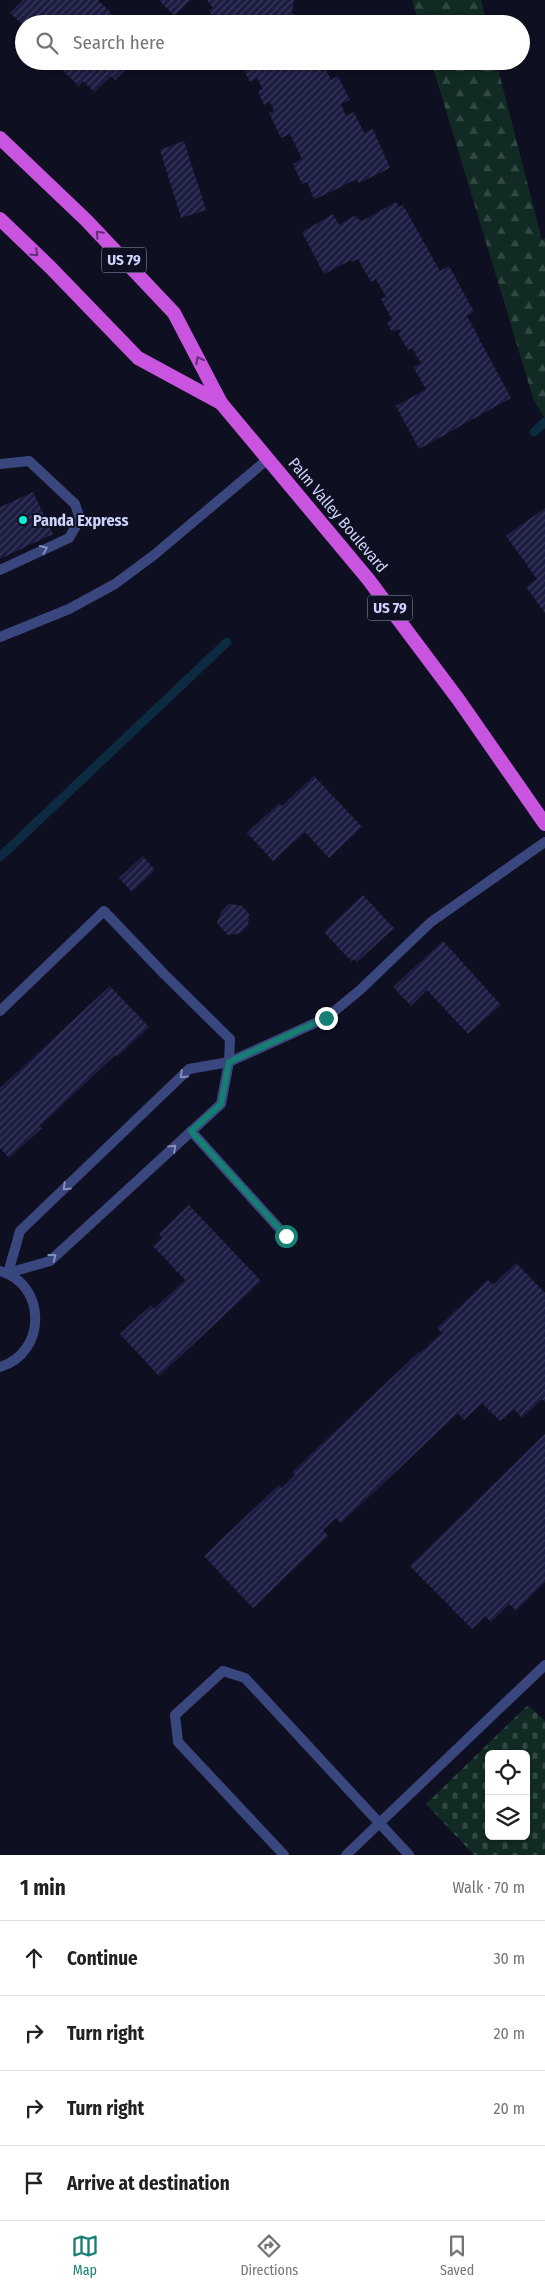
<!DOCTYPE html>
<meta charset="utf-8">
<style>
body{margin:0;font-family:"Fira Sans Condensed",sans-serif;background:#f6f6f6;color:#202124}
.controls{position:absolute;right:15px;bottom:15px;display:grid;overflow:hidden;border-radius:8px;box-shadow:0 1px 4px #0004}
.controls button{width:45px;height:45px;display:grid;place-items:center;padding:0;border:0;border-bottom:1px solid #e0e0e0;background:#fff;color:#202124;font:25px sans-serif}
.stop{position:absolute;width:15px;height:15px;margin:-11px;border:4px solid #167e72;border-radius:50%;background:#fff}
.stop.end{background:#167e72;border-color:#fff;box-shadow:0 1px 5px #0008}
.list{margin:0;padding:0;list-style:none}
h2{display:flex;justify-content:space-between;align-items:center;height:65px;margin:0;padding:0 20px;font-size:21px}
h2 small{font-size:16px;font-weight:400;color:#757577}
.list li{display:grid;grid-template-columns:32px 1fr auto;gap:15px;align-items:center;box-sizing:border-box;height:75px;padding:0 20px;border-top:1px solid #e0e0e0}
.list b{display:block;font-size:19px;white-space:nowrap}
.list em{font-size:16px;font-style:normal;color:#757577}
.icon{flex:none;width:28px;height:28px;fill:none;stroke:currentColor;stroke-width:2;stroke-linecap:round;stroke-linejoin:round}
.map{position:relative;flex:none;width:545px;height:1855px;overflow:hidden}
.search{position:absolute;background:#fff;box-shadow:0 1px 4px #0004;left:15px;right:15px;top:15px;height:55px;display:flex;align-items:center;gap:12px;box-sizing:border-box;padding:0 18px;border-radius:28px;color:#757577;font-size:19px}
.sheet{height:365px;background:#fff}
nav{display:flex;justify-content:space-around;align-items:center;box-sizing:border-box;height:70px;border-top:1px solid #e0e0e0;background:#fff;font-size:14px;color:#757577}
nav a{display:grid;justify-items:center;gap:2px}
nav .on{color:#167e72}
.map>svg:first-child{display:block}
.forest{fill:url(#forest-firs)}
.cemetery{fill:url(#cemetery-stones);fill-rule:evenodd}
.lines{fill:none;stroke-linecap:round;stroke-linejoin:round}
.stream{stroke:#0d2b40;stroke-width:9}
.building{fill:url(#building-hatch)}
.service{stroke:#3a477e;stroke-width:10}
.trunk{stroke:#c954e0;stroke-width:14}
.oneway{stroke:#622e76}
.oneway2{stroke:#848ebe}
.route{stroke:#167e72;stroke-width:6}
.poi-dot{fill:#09efd1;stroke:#0e0f20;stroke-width:2}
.labels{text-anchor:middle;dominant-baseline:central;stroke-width:4;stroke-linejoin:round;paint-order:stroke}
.shield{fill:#0e0f20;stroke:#9599bb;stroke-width:1}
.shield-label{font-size:15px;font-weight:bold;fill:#cfd4fd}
.street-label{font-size:16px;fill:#cfd4fd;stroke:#0e0f20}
.poi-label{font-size:16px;font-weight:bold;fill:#cfd4fd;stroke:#0e0f20;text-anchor:start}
</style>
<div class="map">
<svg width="545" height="1855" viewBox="0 0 545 1855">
<defs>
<pattern id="forest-firs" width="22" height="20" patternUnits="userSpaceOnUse" patternTransform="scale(1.25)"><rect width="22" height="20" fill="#112a23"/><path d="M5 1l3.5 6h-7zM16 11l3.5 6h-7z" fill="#334844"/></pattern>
<pattern id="cemetery-stones" width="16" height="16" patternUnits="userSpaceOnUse" patternTransform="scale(1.25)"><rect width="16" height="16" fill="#112a23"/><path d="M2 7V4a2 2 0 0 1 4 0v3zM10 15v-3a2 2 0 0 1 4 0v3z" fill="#334844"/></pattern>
<pattern id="building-hatch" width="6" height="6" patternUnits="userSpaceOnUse" patternTransform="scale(1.25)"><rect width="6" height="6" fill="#1b1c41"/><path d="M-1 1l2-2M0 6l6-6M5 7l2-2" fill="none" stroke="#3b3c5d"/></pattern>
</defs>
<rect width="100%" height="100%" fill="#0e0f20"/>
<g class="forest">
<polygon points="412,0 481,0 487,24 419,24"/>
<polygon points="431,61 496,61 542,240 545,238 545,418 534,401"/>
</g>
<path class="cemetery" d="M528,1705L545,1721V1855H474L426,1804ZM489,1754H526V1836H489Z"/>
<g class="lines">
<g class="stream">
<polyline points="534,432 545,422"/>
<polyline points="0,857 227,642"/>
</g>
</g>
<g class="building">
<polygon points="23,0 98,0 122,24 24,24 24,26 10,13"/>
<polygon points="159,0 191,0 174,16"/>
<polygon points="207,0 294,0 292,12 298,24 216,24 209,10 213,8"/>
<polygon points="61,61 128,61 125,64 128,67 115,80 111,76 94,92 83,81 79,86 57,65"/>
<polygon points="240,61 329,61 332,67 326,70 331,80 338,76 350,100 341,104 346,116 354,112 364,133 373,129 390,168 359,183 357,179 316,199 313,197 307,182 302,184 293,164 302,159 290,134 281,138 269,113 274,111 270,102 264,105 258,91 263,89 257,78 250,82"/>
<polygon points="184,141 206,210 181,218 160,150"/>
<polygon points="396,202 399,207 403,205 440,271 449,266 474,312 467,316 511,398 419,449 396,406 426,389 413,367 421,363 412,348 408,350 398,333 401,332 399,329 392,332 387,323 392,320 381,299 386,297 376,279 371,282 358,259 352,262 351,260 324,274 302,232 333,214 339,225 354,216 362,221"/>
<polygon points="33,492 53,534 0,559 0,507"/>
<polygon points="545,508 545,613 526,587 537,579 506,536"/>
<polygon points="314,776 362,827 329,858 305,832 273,861 247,833 279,803 282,806"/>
<polygon points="143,856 155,870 132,892 119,878"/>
<polygon points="363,895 394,928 357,962 354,959 351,961 324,932"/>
<polygon points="229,904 242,906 249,914 248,925 241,933 228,935 217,923 221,912"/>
<polygon points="443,941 501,1005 468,1034 427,990 411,1006 393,987"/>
<polygon points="110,986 149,1027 117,1057 115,1055 40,1126 42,1128 9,1158 0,1148 0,1088"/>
<polygon points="189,1205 261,1281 159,1376 120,1334 151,1305 154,1309 185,1280 153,1246 162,1238 159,1234"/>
<polygon points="516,1263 545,1293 545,1402 542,1399 522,1418 514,1409 500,1421 482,1403 464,1420 458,1413 341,1523 336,1518 323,1530 328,1536 253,1608 204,1556 279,1485 282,1488 295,1475 292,1472 419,1352 420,1353 442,1333 437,1328 488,1280 493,1285"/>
<polygon points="545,1434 545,1582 516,1611 509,1604 491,1622 485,1616 472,1629 410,1566"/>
</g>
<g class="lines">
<g class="service">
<polyline points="0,464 29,461 75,504 80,519 69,538 0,570"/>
<polyline points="0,637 69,609 115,584 154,555 268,459"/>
<polyline points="0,1011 104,911 164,974 230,1039 229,1062 221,1104 50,1261 8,1273"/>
<polyline points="191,1131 286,1236"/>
<path d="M0,1271C47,1284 47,1353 0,1367"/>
<polyline points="8,1273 20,1231 189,1069 229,1062 326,1018 360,990 431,922 545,842"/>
<polyline points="284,1855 178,1742 175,1715 223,1671 245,1678 409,1855"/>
<polyline points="346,1855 545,1665"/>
</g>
<g class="trunk">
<polyline points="0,138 86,220 174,313 221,403 368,579 458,699 545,824"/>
<polyline points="0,219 50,267 138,358 221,403"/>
</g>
</g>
<defs><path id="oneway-chevron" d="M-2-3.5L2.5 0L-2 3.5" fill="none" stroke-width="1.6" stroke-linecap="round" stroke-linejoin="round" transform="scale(1.25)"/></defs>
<g class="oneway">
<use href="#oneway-chevron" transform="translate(99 234) rotate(-134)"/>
<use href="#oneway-chevron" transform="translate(35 253) rotate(44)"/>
<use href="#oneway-chevron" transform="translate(199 360) rotate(-118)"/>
</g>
<g class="oneway2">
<use href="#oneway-chevron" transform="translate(44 549) rotate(-24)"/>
<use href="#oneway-chevron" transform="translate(183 1075) rotate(137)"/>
<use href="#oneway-chevron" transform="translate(173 1148) rotate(-43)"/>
<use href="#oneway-chevron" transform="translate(66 1187) rotate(136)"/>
<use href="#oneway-chevron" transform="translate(53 1257) rotate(-38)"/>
</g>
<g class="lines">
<polyline class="route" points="286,1236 191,1131 221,1104 229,1062 326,1018"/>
</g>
<circle class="poi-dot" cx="23" cy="520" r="5"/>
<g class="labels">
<g class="shield">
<rect x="101.5" y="247.5" width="45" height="25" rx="4"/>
<rect x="367.5" y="595.5" width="45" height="25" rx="4"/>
</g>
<g class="shield-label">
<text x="124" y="260">US 79</text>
<text x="390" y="608">US 79</text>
</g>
<g class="street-label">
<text transform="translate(338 515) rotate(50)">Palm Valley Boulevard</text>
</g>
<g class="poi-label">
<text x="33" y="520">Panda Express</text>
</g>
</g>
</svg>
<div class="controls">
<button><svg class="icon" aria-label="locate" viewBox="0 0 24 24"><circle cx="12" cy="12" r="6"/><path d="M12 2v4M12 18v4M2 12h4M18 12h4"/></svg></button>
<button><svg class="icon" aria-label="layers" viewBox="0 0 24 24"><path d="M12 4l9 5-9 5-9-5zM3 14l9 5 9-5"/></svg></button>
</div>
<div class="stop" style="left:286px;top:1236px"></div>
<div class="stop end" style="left:326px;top:1018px"></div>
<div class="search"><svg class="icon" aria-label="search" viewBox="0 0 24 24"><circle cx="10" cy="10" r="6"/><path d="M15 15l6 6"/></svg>Search here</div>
</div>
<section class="sheet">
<h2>1 min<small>Walk · 70 m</small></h2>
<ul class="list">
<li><svg class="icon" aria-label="ahead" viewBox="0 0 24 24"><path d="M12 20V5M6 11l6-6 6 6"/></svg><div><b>Continue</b></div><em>30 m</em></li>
<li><svg class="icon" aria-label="right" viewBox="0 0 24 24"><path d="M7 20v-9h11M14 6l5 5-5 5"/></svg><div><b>Turn right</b></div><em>20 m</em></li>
<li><svg class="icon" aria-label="right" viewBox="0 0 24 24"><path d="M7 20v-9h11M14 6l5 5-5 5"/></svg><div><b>Turn right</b></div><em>20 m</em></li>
<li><svg class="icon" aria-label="arrive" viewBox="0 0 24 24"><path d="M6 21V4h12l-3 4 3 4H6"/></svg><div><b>Arrive at destination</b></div></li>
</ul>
</section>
<nav>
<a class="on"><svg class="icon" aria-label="map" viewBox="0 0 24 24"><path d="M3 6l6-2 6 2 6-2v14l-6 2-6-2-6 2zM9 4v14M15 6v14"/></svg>Map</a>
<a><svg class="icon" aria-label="directions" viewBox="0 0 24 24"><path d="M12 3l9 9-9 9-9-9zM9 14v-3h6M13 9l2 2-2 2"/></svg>Directions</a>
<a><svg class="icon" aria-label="saved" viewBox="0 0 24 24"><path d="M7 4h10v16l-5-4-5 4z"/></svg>Saved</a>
</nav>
